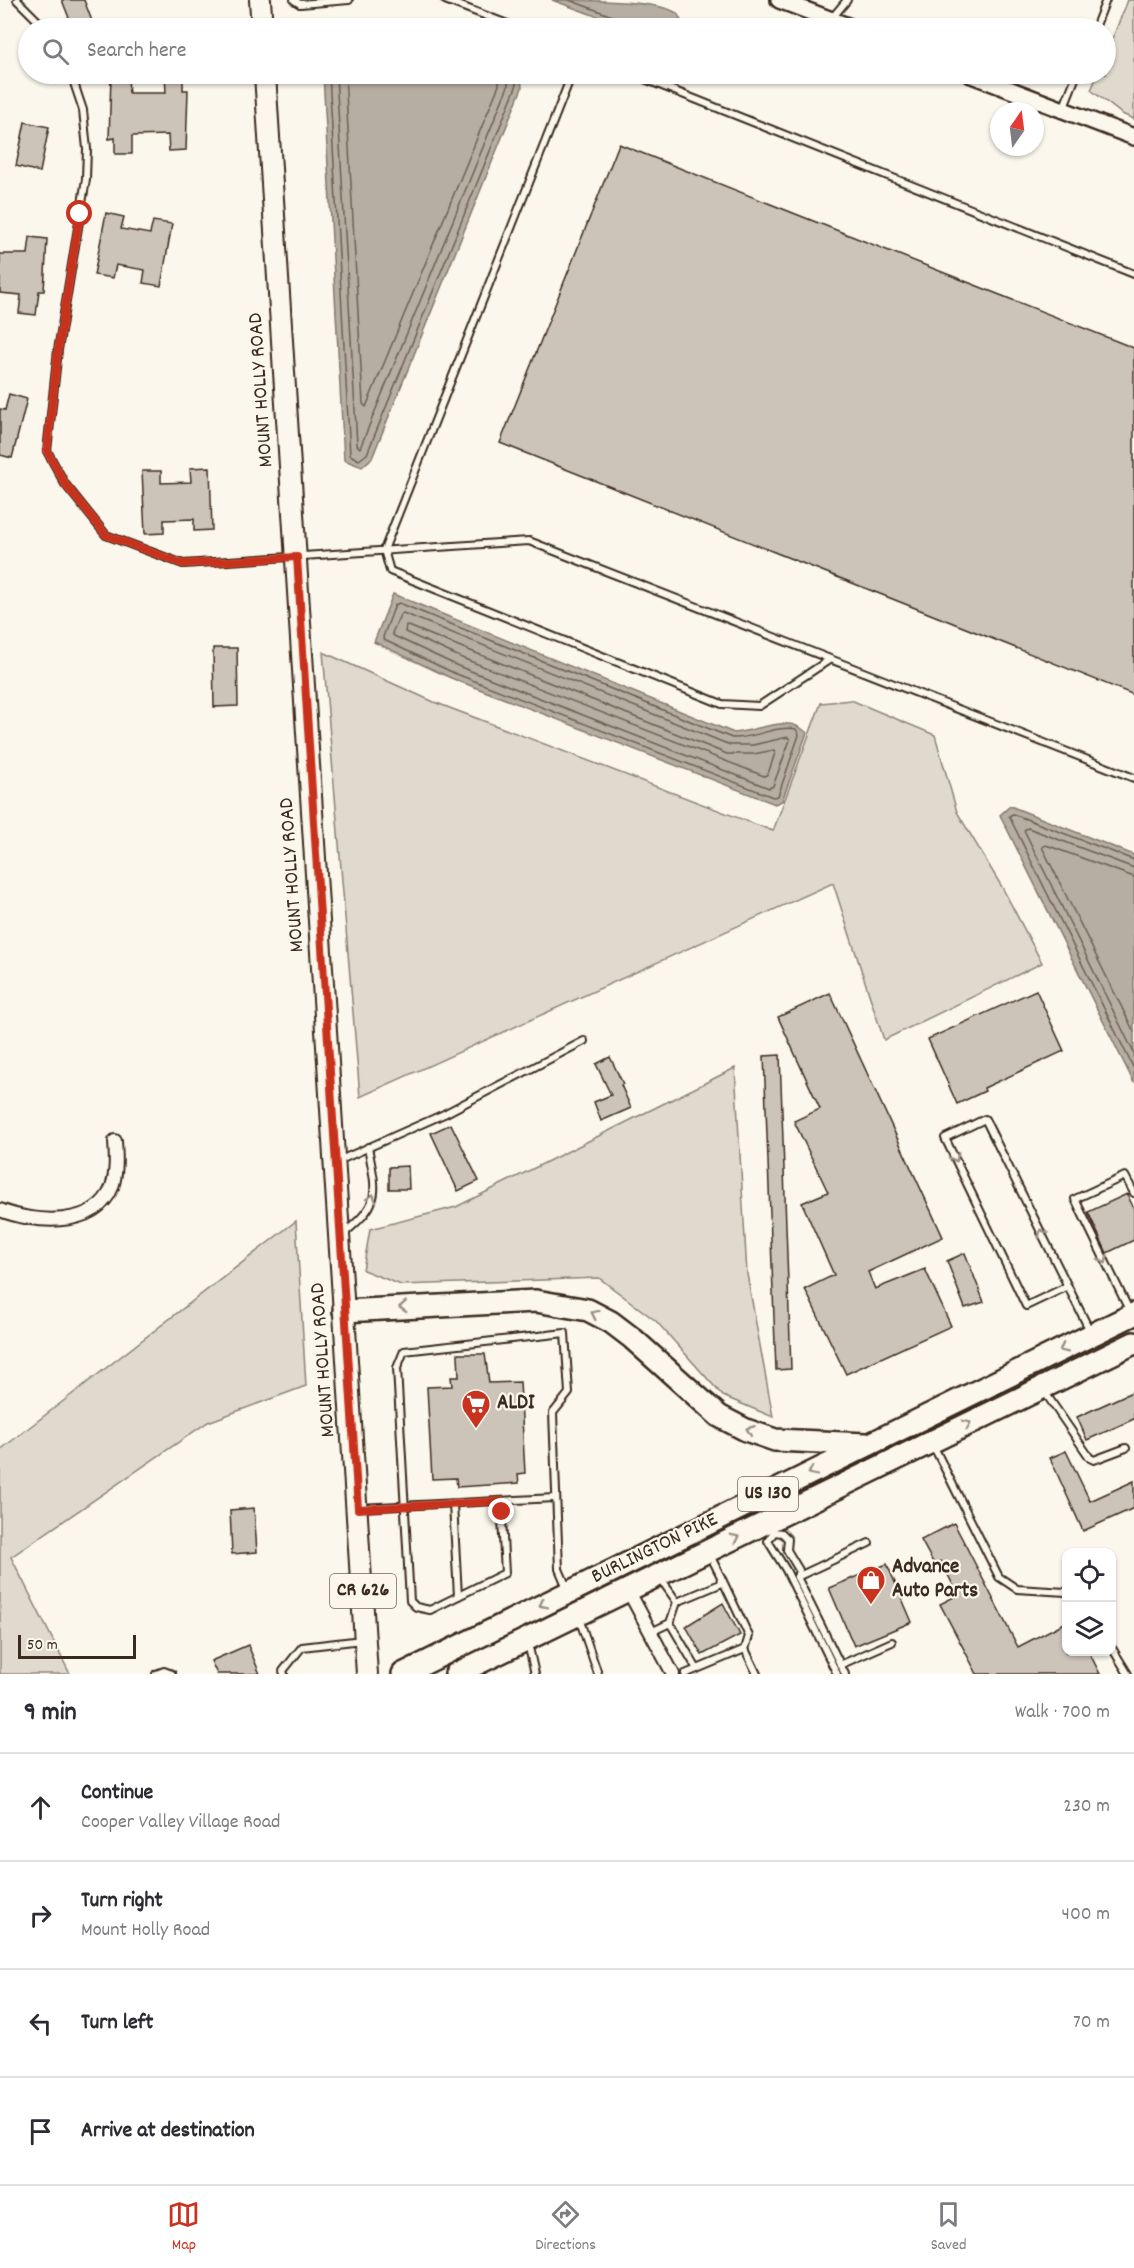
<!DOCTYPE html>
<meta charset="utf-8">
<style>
body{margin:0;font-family:Dekko,sans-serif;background:#f2f2f3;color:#2b2b33}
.controls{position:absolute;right:18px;bottom:18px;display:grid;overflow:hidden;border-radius:12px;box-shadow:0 2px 4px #0004}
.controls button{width:54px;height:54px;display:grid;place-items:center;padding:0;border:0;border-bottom:2px solid #e1e1e2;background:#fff;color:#2b2b33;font:30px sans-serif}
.compass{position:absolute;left:990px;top:102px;width:54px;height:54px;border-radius:50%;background:#fff;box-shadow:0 2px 4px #0004;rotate:14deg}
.scale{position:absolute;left:18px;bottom:15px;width:118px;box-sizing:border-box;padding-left:6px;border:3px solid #3b2a1e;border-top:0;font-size:16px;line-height:21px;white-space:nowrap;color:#3b2a1e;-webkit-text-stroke:4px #fbf7ec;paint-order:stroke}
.stop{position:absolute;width:18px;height:18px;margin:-14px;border:4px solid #c8321e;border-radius:50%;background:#fff}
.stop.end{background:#c8321e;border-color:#fff;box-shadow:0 2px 6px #0008}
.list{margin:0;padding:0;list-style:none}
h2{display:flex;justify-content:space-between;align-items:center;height:78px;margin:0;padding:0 24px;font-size:26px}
h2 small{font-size:20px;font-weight:400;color:#7c7c81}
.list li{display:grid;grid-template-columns:39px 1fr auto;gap:18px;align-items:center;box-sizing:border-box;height:108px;padding:0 24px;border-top:2px solid #e1e1e2}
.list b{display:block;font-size:22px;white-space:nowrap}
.list p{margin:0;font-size:20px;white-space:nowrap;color:#7c7c81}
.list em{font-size:20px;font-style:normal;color:#7c7c81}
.icon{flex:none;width:33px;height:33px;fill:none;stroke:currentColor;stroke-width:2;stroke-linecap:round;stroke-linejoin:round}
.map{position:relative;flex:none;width:1134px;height:1674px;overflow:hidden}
.search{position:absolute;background:#fff;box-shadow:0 2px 4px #0004;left:18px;right:18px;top:18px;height:66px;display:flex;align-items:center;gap:15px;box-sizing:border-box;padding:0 21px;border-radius:33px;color:#7c7c81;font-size:22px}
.sheet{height:510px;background:#fff}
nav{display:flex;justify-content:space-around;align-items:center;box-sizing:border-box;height:84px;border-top:2px solid #e1e1e2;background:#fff;font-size:16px;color:#7c7c81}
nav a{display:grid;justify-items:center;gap:3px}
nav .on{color:#c8321e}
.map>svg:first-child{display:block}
.green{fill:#dfd9ce;stroke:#8d8276;stroke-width:1.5}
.water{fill:#b6aea2;stroke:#85796d;stroke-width:1.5}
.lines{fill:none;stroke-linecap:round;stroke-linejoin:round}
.shore{stroke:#6c5f53;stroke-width:1.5}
.building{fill:#ccc4b9;stroke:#3b2a1e;stroke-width:1.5}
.service-casing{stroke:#3b2a1e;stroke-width:10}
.minor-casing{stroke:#3b2a1e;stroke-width:16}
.tertiary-casing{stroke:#3b2a1e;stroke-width:20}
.primary-casing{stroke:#3b2a1e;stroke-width:24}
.trunk-casing{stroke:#3b2a1e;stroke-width:26}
.service{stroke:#fbf7ec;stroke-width:6}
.minor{stroke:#fbf7ec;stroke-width:12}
.tertiary{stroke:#fbf7ec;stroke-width:15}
.primary{stroke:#fbf7ec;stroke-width:20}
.trunk{stroke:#fbf7ec;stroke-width:21}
.oneway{stroke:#9b9085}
.route{stroke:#c8321e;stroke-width:8}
.labels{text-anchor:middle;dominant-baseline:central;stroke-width:4.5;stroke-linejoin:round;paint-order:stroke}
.shield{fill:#fbf7ec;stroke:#75685c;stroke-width:1.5}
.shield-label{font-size:20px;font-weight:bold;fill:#3b2a1e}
.street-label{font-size:21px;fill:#3b2a1e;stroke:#fbf7ec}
.poi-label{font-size:21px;font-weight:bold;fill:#3b2a1e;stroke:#fbf7ec;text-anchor:start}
</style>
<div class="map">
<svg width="1134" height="1674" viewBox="0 0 1134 1674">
<rect width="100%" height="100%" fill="#fbf7ec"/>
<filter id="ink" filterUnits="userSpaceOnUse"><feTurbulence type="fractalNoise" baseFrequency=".0167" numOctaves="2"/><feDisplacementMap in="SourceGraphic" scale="12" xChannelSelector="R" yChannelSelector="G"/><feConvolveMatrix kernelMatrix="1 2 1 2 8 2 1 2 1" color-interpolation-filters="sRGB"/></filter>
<g filter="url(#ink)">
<g class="green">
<polygon points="1128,0 1134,0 1134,119 1122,114 1091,90 1098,74 1106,74 1106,54"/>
<polygon points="323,652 434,702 773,831 821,703 851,700 935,735 957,812 1002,887 1042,963 884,1040 833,883 360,1097"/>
<polygon points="735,1068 747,1274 773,1417 723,1396 656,1321 599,1278 401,1285 363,1270 370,1229 456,1207"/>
<polygon points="296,1221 306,1386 208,1422 11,1557 70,1674 0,1674 0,1450"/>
</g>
<g class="water">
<path d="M552,0C579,0 654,0 675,12C681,16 681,22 682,28H629Z"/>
<polygon points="393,21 431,28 339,28"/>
<polygon points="323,74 521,75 522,88 372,458 362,467 344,460"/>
<path d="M393,594L734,733C758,731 789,713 807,733L782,801L775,804L451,678L374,642Z"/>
<polygon points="1010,806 1134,855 1134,1083 1000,815"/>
</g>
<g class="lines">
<g class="shore">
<polyline points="569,0 623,20 628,28"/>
<polyline points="329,74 350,455 359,460 367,454 516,87 516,74"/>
<polyline points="336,74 357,445 360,448 508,86 508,74"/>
<polyline points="345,74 363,404 366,407 499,85 499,74"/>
<path d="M399,603L732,738C753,739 776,725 796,729L799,735L778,796L773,797L454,673L384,640L383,637L395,605Z"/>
<polygon points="403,613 730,745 753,745 788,737 790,740 773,786 769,788 458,666 394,636 392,633 400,615"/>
<polygon points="406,625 727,754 754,754 774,750 775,753 768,774 764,776 462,658 405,632"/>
<polyline points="1134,860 1013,814 1009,816 1134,1069"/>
<polyline points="1134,868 1028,828 1024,830 1134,1053"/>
<polyline points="1134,877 1046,845 1042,847 1134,1032"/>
</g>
</g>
<g class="building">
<polygon points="62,0 84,0 92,21 73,28"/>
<polygon points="165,74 183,74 183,90 188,90 186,150 169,151 168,135 132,136 132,154 115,154 115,138 109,139 111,77 128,76 129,93 166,93"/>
<polygon points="25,122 49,127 40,172 16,166"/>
<polygon points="619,144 1134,348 1134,695 500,443"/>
<polygon points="106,213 124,217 121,229 150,234 153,221 172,224 161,286 143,283 145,270 116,265 113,278 94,275"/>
<polygon points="30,237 47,239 44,291 39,291 36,315 19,313 21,295 0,293 0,254 28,254"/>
<polygon points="9,394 27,399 12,458 0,455 0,409 5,410"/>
<polygon points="210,467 212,530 194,531 194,519 164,520 164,533 145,534 142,471 161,471 161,483 191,482 190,468"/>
<polygon points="213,648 237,648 238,706 214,707"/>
<polygon points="1036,990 1064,1051 984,1088 985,1091 957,1104 928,1039"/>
<polygon points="830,993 943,1237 868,1272 875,1289 925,1269 951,1326 846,1374 805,1289 834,1275 802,1203 828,1192 794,1121 820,1109 778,1017"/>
<polygon points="780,1055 791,1369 776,1370 764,1056"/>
<polygon points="610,1057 623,1084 621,1085 631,1108 601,1121 594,1102 611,1095 596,1064"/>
<polygon points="451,1124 479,1181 458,1191 431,1133"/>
<polygon points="408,1166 409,1189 389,1189 389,1167"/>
<polygon points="1127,1194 1134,1209 1134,1240 1107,1253 1088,1212"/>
<polygon points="965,1253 984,1302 965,1308 947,1261"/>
<polygon points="458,1354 485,1354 489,1383 520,1382 525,1473 518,1474 519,1483 457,1487 456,1478 432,1479 427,1387 452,1386 451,1377 459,1377"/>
<polygon points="1134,1391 1134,1419 1087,1440 1077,1417"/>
<polygon points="1066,1451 1090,1501 1134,1481 1134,1508 1083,1531 1050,1458"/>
<polygon points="254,1508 257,1552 232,1554 230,1510"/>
<polygon points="954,1523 1018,1647 1066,1622 1066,1652 1089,1652 1100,1674 977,1674 940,1604 958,1595 941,1561 934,1564 921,1540"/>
<polygon points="887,1564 912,1622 854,1646 829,1588"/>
<polygon points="723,1603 740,1635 702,1655 686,1626"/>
<polygon points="248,1645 260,1674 217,1674 211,1661"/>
</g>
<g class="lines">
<g class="service-casing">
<g id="service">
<polyline points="17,0 45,28"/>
<polyline points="294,0 300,4 349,0"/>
<polyline points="445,0 518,28"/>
<polyline points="832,18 847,0"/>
<polyline points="1095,28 1106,0"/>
<polyline points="71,74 83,110 87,149 86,179 58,350 47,451 65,484 106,535 183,564 529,541 1134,778"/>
<polyline points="572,74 384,550 390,571 722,704 759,706 829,660"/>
<polyline points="632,74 1134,274"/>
<polyline points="1063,109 1077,74"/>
<polyline points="338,1161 444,1114 584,1041"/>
<path d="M342,1235C382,1202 377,1195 368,1147"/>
<polyline points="1068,1286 1026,1306 945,1138 985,1119 1090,1331"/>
<polyline points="1130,1312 1075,1199 1125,1176 1134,1193"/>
<polyline points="1044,1391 1090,1458 1094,1460 1126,1448"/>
<polyline points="933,1445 999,1577 1017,1589 1066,1592"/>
<polyline points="501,1501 505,1573 430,1610 416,1607 410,1601 397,1368 404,1351 565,1333 569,1393 553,1413 559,1569 568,1590"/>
<polyline points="453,1504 458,1596"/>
<polyline points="359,1508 555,1498"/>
<polyline points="774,1532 782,1533 788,1539 787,1550 799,1570 797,1577 845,1674"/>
<polyline points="774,1532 768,1541 786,1570 837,1674"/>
<polyline points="797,1577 869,1543"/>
<polyline points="660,1578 677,1602 720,1584 721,1577 709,1553"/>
<polyline points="579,1618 598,1674"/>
<polyline points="670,1623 697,1669"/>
<polyline points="651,1632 670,1623 677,1602"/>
<polyline points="528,1643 535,1674"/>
<polyline points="1112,1648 1128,1674"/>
<polyline points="745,1649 757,1674"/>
<polyline points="840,1665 892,1642"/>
<polyline points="156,1674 164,1671 172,1674"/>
<polyline points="284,1674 283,1671 302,1647 362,1640"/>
<polyline points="685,1674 745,1649 749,1636 721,1577"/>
</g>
</g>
<g class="minor-casing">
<g id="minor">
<path d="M0,1210C33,1223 96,1229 112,1187C117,1172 116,1156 115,1141"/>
<polyline points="628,1590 673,1674"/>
</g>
</g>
<g class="tertiary-casing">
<g id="tertiary">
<polyline points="779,0 853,28"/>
<polyline points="969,74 1134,137"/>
</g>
</g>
<g class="primary-casing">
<g id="primary">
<polyline points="260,0 262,28"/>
<polyline points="265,74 367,1674"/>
</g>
</g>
<g class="trunk-casing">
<g id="trunk">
<polyline points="344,1311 536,1301 588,1310 611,1322 632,1338 719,1416 746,1430 775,1440 866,1444"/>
<polyline points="403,1674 1134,1314"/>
<polyline points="456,1674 1134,1343"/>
</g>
</g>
<use href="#service" class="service"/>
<use href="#minor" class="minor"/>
<use href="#tertiary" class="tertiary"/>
<use href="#primary" class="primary"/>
<use href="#trunk" class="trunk"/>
</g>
<defs><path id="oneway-chevron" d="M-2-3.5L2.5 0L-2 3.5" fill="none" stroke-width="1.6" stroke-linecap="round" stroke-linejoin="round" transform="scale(1.5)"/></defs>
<g class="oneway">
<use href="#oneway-chevron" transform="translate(955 1158) rotate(64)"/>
<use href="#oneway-chevron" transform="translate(372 1198) rotate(-73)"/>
<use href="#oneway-chevron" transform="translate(1042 1233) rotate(-117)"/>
<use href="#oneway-chevron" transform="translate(1104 1260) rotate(64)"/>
<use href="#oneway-chevron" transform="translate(403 1307) rotate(177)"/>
<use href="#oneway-chevron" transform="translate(595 1314) rotate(-154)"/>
<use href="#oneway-chevron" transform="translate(1063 1349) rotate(154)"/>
<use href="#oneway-chevron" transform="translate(967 1424) rotate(-26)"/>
<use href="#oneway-chevron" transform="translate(750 1430) rotate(-159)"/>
<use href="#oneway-chevron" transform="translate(812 1472) rotate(154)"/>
<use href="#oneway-chevron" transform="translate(735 1538) rotate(-26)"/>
<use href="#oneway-chevron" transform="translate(543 1604) rotate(153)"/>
</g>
</g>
<g class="lines" filter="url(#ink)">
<polyline class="route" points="80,214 58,350 47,451 65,484 106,535 183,564 297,557 358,1509 501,1501 502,1512"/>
</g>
<defs>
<g id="supermarket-pin" transform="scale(1.5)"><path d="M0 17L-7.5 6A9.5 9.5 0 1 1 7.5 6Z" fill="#c8321e" stroke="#fbf7ec"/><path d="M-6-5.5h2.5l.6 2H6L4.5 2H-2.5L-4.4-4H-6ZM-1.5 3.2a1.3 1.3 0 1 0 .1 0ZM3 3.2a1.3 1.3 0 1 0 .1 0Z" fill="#fff"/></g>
<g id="shop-pin" transform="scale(1.5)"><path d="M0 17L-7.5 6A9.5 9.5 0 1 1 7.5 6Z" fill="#c8321e" stroke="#fbf7ec"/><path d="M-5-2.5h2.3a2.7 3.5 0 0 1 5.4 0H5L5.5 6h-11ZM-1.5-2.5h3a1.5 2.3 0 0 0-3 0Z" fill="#fff"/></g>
</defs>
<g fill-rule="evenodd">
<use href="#supermarket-pin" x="476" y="1404"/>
<use href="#shop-pin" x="871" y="1580"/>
</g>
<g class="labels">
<g class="shield">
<rect x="738" y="1477" width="60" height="34" rx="4.5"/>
<rect x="330" y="1574" width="66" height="34" rx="4.5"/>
</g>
<g class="shield-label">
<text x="768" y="1494">US 130</text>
<text x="363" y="1591">CR 626</text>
</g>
<g class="street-label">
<text transform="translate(262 390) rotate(-94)">MOUNT HOLLY ROAD</text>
<text transform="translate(293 875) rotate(-94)">MOUNT HOLLY ROAD</text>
<text transform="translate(324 1360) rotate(-94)">MOUNT HOLLY ROAD</text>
<text transform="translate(655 1549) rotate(-26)">BURLINGTON PIKE</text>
</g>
<g class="poi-label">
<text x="497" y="1404">ALDI</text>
<text x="892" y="1568">Advance<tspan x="892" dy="24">Auto Parts</tspan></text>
</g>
</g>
</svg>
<div class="controls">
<button><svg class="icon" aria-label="locate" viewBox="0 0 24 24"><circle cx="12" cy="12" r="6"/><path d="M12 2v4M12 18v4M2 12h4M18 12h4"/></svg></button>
<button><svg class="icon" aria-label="layers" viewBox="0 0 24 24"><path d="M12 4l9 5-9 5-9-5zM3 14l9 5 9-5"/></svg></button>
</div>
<svg class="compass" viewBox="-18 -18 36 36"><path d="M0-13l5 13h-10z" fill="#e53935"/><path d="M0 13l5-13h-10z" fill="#7c7c81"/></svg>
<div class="scale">50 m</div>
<div class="stop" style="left:80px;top:214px"></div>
<div class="stop end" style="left:502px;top:1512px"></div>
<div class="search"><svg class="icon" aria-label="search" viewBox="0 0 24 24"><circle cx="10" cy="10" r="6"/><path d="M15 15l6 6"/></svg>Search here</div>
</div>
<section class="sheet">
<h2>9 min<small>Walk · 700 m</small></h2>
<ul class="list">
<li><svg class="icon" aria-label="ahead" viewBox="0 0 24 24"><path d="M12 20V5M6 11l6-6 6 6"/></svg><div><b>Continue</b><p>Cooper Valley Village Road</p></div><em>230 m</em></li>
<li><svg class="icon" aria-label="right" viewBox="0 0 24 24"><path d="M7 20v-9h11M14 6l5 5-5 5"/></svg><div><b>Turn right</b><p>Mount Holly Road</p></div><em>400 m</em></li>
<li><svg class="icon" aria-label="left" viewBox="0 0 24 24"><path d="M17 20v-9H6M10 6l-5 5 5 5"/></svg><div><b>Turn left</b></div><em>70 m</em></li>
<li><svg class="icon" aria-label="arrive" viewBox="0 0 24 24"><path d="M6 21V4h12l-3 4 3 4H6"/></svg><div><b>Arrive at destination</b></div></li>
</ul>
</section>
<nav>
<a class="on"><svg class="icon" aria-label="map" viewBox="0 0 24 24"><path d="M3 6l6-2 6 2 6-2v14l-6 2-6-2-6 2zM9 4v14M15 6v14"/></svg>Map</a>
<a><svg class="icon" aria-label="directions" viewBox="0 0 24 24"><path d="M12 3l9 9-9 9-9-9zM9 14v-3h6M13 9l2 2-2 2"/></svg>Directions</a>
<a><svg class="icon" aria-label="saved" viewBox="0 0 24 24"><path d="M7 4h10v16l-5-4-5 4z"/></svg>Saved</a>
</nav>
